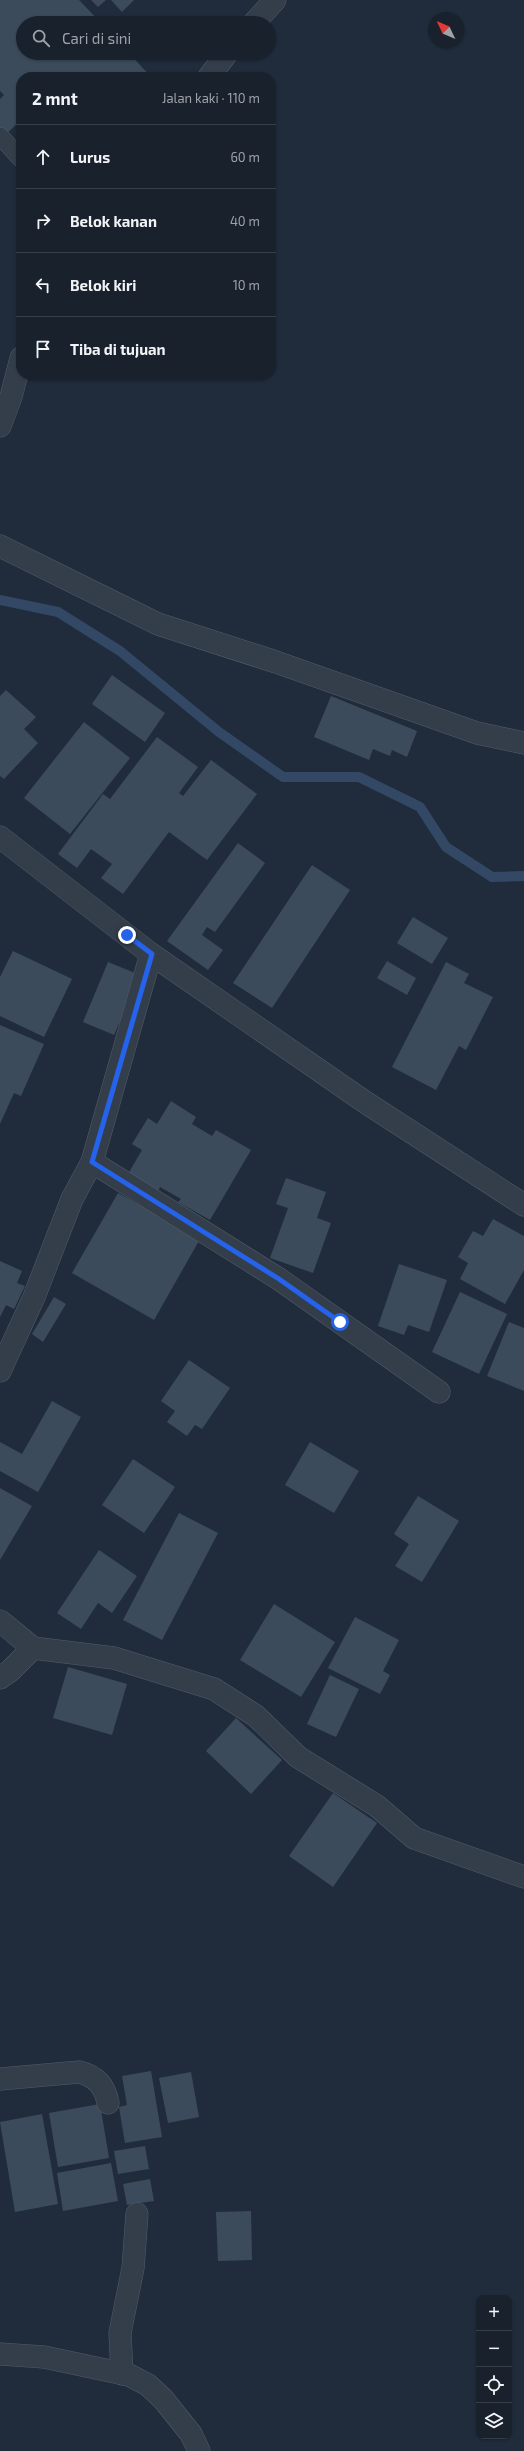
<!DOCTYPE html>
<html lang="id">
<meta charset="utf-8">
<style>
body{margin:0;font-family:"Exo 2",sans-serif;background:#252e38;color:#f1f3f6}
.controls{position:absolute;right:12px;bottom:12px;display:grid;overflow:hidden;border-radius:8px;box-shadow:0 1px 3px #0004}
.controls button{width:36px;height:36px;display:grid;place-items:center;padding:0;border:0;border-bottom:1px solid #363e48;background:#18212c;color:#f1f3f6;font:20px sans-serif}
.compass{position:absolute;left:428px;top:12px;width:36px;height:36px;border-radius:50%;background:#18212c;box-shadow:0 1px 3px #0004;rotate:314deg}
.stop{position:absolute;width:12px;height:12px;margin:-9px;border:3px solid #2563eb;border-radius:50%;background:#fff}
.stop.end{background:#2563eb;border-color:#fff;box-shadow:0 1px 4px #0008}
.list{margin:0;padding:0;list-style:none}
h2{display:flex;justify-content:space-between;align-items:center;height:52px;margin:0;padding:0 16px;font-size:17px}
h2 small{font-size:13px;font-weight:400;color:#9fa3a9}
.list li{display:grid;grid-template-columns:26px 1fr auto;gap:12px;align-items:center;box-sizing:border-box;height:64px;padding:0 16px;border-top:1px solid #363e48}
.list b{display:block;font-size:15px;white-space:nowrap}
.list em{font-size:13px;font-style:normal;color:#9fa3a9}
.icon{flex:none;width:22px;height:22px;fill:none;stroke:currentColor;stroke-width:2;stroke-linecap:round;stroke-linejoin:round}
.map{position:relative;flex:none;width:524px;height:2451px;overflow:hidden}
.search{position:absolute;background:#18212c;box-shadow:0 1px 3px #0004;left:16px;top:16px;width:260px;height:44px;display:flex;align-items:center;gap:10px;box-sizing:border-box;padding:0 14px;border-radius:22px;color:#9fa3a9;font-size:15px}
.panel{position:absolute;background:#18212c;box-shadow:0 1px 3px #0004;left:16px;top:72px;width:260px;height:308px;border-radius:16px}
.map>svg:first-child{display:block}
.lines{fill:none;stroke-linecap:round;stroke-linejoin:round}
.stream{stroke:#324864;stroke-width:10}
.building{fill:#3c4b5b}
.service-casing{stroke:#525c69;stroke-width:18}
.minor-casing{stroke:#525c69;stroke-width:23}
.service{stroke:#343e4b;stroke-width:17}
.minor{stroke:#343e4b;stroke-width:22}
.route{stroke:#2563eb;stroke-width:5}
</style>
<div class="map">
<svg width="524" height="2451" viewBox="0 0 524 2451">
<rect width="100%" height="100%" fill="#202c3b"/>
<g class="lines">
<polyline class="stream" points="0,600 58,612 120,651 219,732 283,777 359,777 420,807 446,847 492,877 524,876"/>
</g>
<g class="building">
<polygon points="0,0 79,0 101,23 23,23 23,53 129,53 151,77 21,77 21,120 6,134 0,127 0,99 4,95 0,91"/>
<polygon points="91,0 106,0 98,7"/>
<polygon points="111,0 134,0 122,12"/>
<polygon points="112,675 165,713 145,742 92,704"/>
<polygon points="6,690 36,717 24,729 38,743 4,779 0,776 0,696"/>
<polygon points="331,696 417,731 407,757 392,750 390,756 373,749 369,760 314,737"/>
<polygon points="84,722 130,758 70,834 24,798"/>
<polygon points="157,737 198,767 179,793 183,796 211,760 257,794 207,860 169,832 123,894 101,878 112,864 91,849 77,868 58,854 103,794 110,799"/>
<polygon points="238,843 265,863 215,932 207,927 202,935 223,950 208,970 167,941"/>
<polygon points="312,865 350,890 272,1008 233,983"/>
<polygon points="413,917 448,938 432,964 397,943"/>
<polygon points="13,951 72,979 44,1037 0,1016 0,977"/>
<polygon points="387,961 416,978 407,995 377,978"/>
<polygon points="108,962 140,975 114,1035 83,1022"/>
<polygon points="446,962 469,974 464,983 493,997 466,1050 459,1046 436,1090 392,1067"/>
<polygon points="0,1025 44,1044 21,1096 14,1093 0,1124"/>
<polygon points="171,1101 196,1117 192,1124 212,1136 216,1130 251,1150 210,1220 178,1202 181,1199 160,1187 158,1191 128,1174 142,1150 132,1144 148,1118 157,1124"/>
<polygon points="286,1178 326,1192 317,1218 331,1223 313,1273 270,1258 288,1208 276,1204"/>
<polygon points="118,1193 200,1239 154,1320 72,1273"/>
<polygon points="493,1219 524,1236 524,1270 505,1304 460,1279 468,1263 458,1257 473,1231 483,1236"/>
<polygon points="0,1261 22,1271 17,1283 25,1286 14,1309 6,1305 0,1317"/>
<polygon points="399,1264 447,1280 429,1332 408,1325 404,1335 378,1326"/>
<polygon points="460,1292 507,1314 479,1374 432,1352"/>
<polygon points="54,1297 66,1304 43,1342 32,1334"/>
<polygon points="509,1322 524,1328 524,1391 487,1376"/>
<polygon points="189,1360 230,1388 202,1429 195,1425 187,1436 167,1422 175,1411 161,1401"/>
<polygon points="52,1401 81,1417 38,1492 0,1471 0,1442 22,1454"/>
<polygon points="310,1442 359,1471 334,1513 285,1485"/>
<polygon points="133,1459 175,1487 144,1533 102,1505"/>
<polygon points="0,1488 32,1506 0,1560"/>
<polygon points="418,1496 459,1521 422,1582 395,1566 409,1544 394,1534"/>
<polygon points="179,1513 218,1533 162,1640 123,1620"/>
<polygon points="99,1550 137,1576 112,1613 98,1603 81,1629 57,1613"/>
<polygon points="274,1604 335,1642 301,1697 240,1660"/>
<polygon points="355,1617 399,1640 383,1671 390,1675 380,1694 328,1668"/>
<polygon points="68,1667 127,1684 112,1735 53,1718"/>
<polygon points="330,1675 359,1689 336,1737 307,1724"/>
<polygon points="236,1718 282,1760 251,1794 206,1751"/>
<polygon points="333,1793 377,1823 333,1887 289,1856"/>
<polygon points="151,2071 162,2137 125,2143 119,2107 127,2105 122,2076"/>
<polygon points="191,2072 199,2117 168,2123 159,2078"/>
<polygon points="100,2104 109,2158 58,2167 49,2113"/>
<polygon points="42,2114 58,2204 15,2212 0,2122"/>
<polygon points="145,2146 149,2169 118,2174 114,2151"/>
<polygon points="111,2163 118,2201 63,2211 57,2173"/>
<polygon points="150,2179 154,2201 127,2205 123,2184"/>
<polygon points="251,2211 252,2260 218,2261 216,2212"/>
</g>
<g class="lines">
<g class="service-casing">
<polyline id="service" points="0,136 21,159"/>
</g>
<g class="minor-casing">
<g id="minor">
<polyline points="254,23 275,0"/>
<polyline points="209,77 227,53"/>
<polyline points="0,426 11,397 21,358"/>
<polyline points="0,546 158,624 276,662 477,733 524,743"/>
<polyline points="0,837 151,954 365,1102 524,1205"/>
<polyline points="92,1162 279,1279 439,1392"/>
<polyline points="0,1371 34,1297 72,1199 92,1162 151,954"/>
<polyline points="0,1621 33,1648 114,1658 214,1689 256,1716 298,1757 377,1806 414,1838 524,1877"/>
<polyline points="0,1678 10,1671 33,1648"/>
<path d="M0,2079L79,2072C96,2076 105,2086 108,2103"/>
<polyline points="0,2354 44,2357 129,2375 148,2385 163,2399 191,2434 199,2451"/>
<polyline points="122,2374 120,2333 133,2268 137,2214"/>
</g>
</g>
<use href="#service" class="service"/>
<use href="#minor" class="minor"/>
</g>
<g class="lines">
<polyline class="route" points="127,935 152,954 92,1162 279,1279 340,1322"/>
</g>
</svg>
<div class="controls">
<button>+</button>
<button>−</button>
<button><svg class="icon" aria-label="locate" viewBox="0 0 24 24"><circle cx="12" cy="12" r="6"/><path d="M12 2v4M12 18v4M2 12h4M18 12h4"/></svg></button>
<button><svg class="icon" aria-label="layers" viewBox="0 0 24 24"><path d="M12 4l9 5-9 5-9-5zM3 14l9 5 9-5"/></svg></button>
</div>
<svg class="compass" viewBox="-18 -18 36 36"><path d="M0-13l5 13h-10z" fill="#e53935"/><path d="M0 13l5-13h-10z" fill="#9fa3a9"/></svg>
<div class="stop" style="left:340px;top:1322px"></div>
<div class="stop end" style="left:127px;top:935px"></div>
<div class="search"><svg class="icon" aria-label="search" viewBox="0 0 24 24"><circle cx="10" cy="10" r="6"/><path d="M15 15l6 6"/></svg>Cari di sini</div>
<section class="panel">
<h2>2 mnt<small>Jalan kaki · 110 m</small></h2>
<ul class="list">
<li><svg class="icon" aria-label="ahead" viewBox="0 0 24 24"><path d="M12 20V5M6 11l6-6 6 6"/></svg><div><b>Lurus</b></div><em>60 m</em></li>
<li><svg class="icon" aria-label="right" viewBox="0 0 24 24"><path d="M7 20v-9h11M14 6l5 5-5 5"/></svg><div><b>Belok kanan</b></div><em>40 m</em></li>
<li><svg class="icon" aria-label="left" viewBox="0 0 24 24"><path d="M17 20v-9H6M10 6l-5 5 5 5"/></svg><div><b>Belok kiri</b></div><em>10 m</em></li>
<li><svg class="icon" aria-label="arrive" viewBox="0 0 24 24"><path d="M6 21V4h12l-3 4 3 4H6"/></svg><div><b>Tiba di tujuan</b></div></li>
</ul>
</section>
</div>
